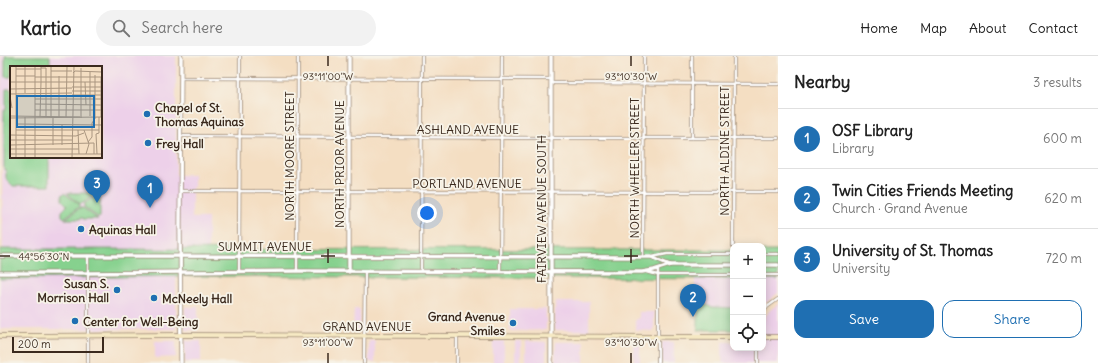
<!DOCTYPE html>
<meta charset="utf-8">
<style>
body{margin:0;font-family:Delius,sans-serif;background:#f2f2f2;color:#222}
.controls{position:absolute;right:12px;bottom:12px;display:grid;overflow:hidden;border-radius:8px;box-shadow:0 2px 10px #0003}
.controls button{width:36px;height:36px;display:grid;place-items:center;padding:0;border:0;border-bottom:1px solid #e0e0e0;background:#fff;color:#222;font:20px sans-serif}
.scale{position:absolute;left:12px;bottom:10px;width:92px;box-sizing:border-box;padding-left:4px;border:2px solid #3b2a1e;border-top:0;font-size:11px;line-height:14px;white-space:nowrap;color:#3b2a1e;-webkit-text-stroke:3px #f7f3e8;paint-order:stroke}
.you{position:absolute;left:427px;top:157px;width:14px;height:14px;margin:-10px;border:3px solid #fff;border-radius:50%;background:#1a73e8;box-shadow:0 0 0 6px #1a73e833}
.badge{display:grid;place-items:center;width:26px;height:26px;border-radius:50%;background:#1f6fb2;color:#fff;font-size:13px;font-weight:700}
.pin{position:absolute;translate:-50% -33px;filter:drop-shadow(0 1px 2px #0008)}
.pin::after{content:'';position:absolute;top:21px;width:14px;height:12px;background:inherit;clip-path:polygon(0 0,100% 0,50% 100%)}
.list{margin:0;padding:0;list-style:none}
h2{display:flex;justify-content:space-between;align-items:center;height:52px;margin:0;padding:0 16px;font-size:17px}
h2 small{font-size:13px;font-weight:400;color:#767676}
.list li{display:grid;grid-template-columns:26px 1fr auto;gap:12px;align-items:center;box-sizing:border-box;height:60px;padding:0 16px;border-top:1px solid #e0e0e0}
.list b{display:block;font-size:15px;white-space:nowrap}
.list p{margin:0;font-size:13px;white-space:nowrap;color:#767676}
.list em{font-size:13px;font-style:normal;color:#767676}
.actions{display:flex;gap:8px;padding:12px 16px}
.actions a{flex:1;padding:9px 0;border:1px solid #1f6fb2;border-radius:12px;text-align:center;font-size:14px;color:#1f6fb2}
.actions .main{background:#1f6fb2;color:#fff}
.icon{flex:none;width:22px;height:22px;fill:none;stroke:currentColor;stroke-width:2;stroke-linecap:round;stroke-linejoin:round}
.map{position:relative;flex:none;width:778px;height:307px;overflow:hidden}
header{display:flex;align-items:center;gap:24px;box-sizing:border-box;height:56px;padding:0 20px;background:#fff;border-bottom:1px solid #e0e0e0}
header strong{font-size:19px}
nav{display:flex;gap:22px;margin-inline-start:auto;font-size:14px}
.search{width:280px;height:36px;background:#f2f2f2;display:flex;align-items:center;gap:10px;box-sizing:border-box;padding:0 14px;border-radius:22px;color:#767676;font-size:15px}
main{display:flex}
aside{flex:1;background:#fff}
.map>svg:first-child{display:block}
.built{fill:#edd0e9;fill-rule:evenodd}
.green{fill:#86d18e;stroke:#607e56}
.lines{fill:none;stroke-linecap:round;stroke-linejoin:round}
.minor-casing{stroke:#988470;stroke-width:4}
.tertiary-casing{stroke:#988470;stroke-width:5}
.secondary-casing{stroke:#988470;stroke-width:5.5}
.minor{stroke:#fff;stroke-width:2.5}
.tertiary{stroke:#fff;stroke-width:3.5}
.secondary{stroke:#f6e9c3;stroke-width:4}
.ticks{fill:none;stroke:#3b2a1e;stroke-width:1.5}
.poi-dot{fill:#1f6fb2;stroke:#f7f3e8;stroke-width:1.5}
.labels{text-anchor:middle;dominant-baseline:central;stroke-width:3.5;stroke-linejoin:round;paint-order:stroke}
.poi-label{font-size:12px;font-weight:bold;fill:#3b2a1e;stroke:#f7f3e8;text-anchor:start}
.street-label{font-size:12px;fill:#3b2a1e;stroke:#f7f3e8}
.inset-road{fill:none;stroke:#aa9680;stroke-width:1}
.view{fill:#1f6fb2;fill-opacity:0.15;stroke:#1f6fb2;stroke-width:2}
.inset-edge{fill:none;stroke:#3b2a1e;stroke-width:2}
.ticks-label{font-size:10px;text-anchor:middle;fill:#3b2a1e;stroke:#f7f3e8;stroke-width:3.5;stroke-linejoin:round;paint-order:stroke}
</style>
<header>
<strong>Kartio</strong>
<div class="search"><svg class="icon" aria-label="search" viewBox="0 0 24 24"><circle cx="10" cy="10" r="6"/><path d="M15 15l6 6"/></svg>Search here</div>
<nav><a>Home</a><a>Map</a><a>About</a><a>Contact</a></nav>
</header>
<main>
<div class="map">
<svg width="778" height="307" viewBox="0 0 778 307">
<rect width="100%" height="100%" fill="#f7f3e8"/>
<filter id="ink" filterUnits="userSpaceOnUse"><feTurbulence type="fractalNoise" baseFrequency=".025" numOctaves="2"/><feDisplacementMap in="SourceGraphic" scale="8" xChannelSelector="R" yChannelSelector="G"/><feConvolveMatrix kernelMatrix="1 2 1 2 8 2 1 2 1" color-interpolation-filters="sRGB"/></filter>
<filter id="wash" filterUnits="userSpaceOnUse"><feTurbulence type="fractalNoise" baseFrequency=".012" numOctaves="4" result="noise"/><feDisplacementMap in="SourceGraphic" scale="16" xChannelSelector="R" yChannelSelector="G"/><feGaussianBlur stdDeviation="0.9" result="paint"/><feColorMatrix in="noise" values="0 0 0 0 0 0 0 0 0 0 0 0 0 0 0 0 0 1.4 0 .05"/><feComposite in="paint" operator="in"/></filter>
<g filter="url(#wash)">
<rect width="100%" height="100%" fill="#f4dec2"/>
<g class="built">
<path d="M1,0H176V119H194V131H192V162H208V193H176V273H0V223H3ZM11,11H101V101H11Z"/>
<polygon points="695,223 733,223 733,274 698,274 697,249 698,249 698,245 695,244"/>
<polygon points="763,223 778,223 778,237 763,249"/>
<rect x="555" y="246" width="34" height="28"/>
<polygon points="778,248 778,307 722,307 722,286 733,286 733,292 763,292 763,267 765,261 770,254"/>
<rect x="185" y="251" width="13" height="23"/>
<polygon points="354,253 360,253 360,275 353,275"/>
<polygon points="510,253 546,253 546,274 510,275"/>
<polygon points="639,256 654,256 654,275 635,274 635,265 639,261"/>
<polygon points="155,285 176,285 176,301 155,302"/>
<rect x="185" y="285" width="16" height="21"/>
<rect x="369" y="285" width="6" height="21"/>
<rect x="493" y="285" width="11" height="22"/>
<rect x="515" y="285" width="6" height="22"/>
<polygon points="526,285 546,286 546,307 526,307"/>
<polygon points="556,286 584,286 584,307 555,307"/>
<polygon points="633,286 640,286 640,307 634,307"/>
<rect x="662" y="286" width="12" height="21"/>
</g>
<g class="green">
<polygon points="5,0 50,0 50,11 11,11 11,21 5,21"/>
<polygon points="6,33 11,33 11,101 49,101 49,130 13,130 6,123 6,114 4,114 4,54 6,54"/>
<polygon points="64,137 79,148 79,151 64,162 62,160 62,155 66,151 67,149 62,144 62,139"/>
<polygon points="67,137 97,137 83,147 80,148"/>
<polygon points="100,137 100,161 99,162 84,151 84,148"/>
<polygon points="80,152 83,152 98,163 83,163 83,162 80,162 80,163 65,163"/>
<polygon points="0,193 733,194 733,223 176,220 0,223"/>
<rect x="763" y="195" width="15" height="28"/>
<polygon points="698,249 707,249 711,251 733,252 733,274 698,274"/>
</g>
</g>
<g filter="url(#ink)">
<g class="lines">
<g class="minor-casing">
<g id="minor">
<polyline points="181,22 551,23"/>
<polyline points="551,27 778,28"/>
<polyline points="181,80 547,82 778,82"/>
<polyline points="692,82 692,0"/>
<polyline points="181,135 778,136"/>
<polyline points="733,190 734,0"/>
<polyline points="763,198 778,198"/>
<polyline points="643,201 644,0"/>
<polyline points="652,201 667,198 733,198"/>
<polyline points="658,213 658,307"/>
<polyline points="297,215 298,0"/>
<polyline points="421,215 422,0"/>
<polyline points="239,216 240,0"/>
<polyline points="500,216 502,0"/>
<polyline points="647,216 658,219 733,219"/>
<polyline points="763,219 778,219"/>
<polyline points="763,257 767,251 778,243"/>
<polyline points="88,307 88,200"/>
<polyline points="364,307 365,216"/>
<polyline points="457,307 457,280"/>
<polyline points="758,307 758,292"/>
</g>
</g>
<g class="tertiary-casing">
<g id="tertiary">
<polyline points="0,200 103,200 643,201 651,201 670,209 733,209"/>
<polyline points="763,209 778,209"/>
<polyline points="349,216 349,0"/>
<polyline points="0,217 88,217 297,215 642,216 654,214 670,209"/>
<polyline points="181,307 180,169 181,0"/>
<polyline points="551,307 551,0"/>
</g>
</g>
<g class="secondary-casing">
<g id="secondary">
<polyline points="0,280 184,279 733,281"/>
<polyline points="763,281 778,281"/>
</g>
</g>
<use href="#minor" class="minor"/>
<use href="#tertiary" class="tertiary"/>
<use href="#secondary" class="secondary"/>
</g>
</g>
<path class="ticks" d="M328,0V10M631,0V10M328,193V207M631,193V207M0,200H10M321,200H335M624,200H638M328,297V307M631,297V307"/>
<g class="poi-dot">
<circle cx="147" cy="58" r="4"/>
<circle cx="148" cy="87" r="4"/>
<circle cx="81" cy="173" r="4"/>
<circle cx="117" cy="234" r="4"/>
<circle cx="154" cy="242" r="4"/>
<circle cx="75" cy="265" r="4"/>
<circle cx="513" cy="267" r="4"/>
</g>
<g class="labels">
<g class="poi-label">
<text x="155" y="51">Chapel of St.<tspan x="155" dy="14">Thomas Aquinas</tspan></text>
<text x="156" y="87">Frey Hall</text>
<text x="89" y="173">Aquinas Hall</text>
<text x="109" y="227" text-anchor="end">Susan S.<tspan x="109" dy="14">Morrison Hall</tspan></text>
<text x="162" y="242">McNeely Hall</text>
<text x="505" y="260" text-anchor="end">Grand Avenue<tspan x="505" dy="14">Smiles</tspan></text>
<text x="83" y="265">Center for Well-Being</text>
</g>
<g class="street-label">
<text x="468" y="73">ASHLAND AVENUE</text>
<text transform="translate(724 95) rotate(-90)">NORTH ALDINE STREET</text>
<text transform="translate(289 100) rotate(-90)">NORTH MOORE STREET</text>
<text transform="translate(339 108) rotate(-90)">NORTH PRIOR AVENUE</text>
<text transform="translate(634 112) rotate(-90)">NORTH WHEELER STREET</text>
<text x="467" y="127">PORTLAND AVENUE</text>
<text transform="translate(541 153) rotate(-90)">FAIRVIEW AVENUE SOUTH</text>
<text x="265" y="190">SUMMIT AVENUE</text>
<text x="367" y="270">GRAND AVENUE</text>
</g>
</g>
<g transform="translate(10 10)">
<rect width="92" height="92" fill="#f4dec2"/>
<path class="inset-road" d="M15,0V27M31,2H36V51M6,3H31M41,5H62M63,7L65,5L92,6M6,10H25M25,11H91V51M0,16H92M31,16V0M75,16L76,39M62,21H92M0,23L62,22M62,25H92M0,28L62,27M62,29H91M0,30L2,42M25,33H62M62,33H91M25,38L91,39M25,44H91M0,50L72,51M71,50V2M80,50V6M30,51L31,16M41,51V0M49,51V10M56,51L57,0M85,51V9M0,52L91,51M43,52V79M6,58L92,59M52,59V79M6,64H89M68,64L69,88M74,64L79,78L76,88M0,69L66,70L74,67M0,74H62M78,76L82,71V57L86,51M0,79L84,77V88M0,83H69M0,88H92M87,88L86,68L89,67V51M6,92V0M15,92V51M25,92V0M62,92L64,0"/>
<path class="view" d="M7,30H84V61H7Z"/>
<rect width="92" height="92" class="inset-edge"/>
</g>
<g class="ticks-label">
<text x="328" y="24">93°11'00"W</text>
<text x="631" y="24">93°10'30"W</text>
<text x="44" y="204">44°56'30"N</text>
<text x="328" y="290">93°11'00"W</text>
<text x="631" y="290">93°10'30"W</text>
</g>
</svg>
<div class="controls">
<button>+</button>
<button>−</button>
<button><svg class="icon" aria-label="locate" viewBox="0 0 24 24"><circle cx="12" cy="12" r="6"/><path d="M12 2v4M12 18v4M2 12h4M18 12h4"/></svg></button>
</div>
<div class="scale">200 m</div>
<div class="you"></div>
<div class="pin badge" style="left:150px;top:152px">1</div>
<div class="pin badge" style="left:693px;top:261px">2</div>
<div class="pin badge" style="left:97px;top:147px">3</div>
</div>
<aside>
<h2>Nearby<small>3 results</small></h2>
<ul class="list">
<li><span class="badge">1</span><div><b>OSF Library</b><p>Library</p></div><em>600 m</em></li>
<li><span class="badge">2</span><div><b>Twin Cities Friends Meeting</b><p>Church · Grand Avenue</p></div><em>620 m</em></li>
<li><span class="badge">3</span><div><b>University of St. Thomas</b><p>University</p></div><em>720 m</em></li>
</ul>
<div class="actions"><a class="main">Save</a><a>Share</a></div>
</aside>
</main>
